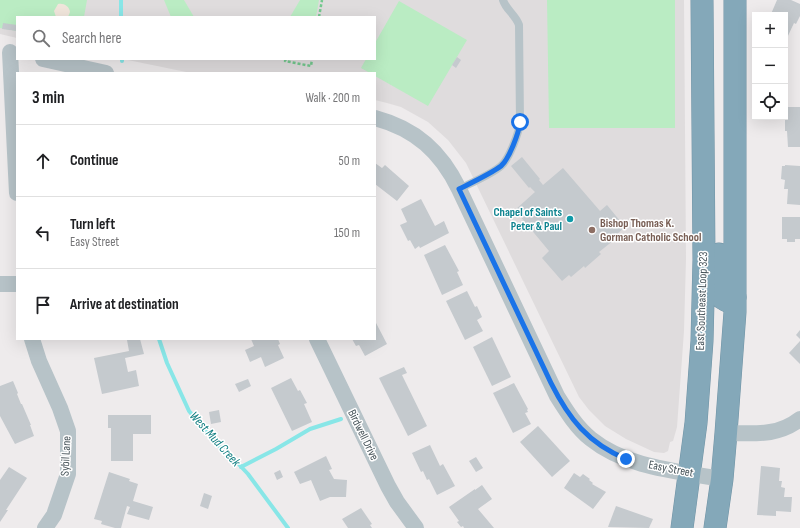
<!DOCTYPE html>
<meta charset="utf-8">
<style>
body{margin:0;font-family:"Sofia Sans Condensed",sans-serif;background:#f2f2f2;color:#202124}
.controls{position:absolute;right:12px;top:12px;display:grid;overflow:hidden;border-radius:0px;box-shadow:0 4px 16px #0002}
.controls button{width:36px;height:36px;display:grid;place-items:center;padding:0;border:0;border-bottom:1px solid #e0e0e0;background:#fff;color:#202124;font:20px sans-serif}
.stop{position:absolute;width:12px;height:12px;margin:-9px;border:3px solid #1a73e8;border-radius:50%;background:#fff}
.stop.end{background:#1a73e8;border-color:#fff;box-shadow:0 1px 4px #0008}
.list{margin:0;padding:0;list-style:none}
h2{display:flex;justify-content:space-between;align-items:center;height:52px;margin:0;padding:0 16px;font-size:17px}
h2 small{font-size:13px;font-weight:400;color:#757577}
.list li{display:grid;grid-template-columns:26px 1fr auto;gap:12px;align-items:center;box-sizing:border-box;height:72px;padding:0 16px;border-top:1px solid #e0e0e0}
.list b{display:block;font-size:15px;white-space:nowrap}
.list p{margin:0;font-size:13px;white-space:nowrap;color:#757577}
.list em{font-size:13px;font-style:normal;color:#757577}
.icon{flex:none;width:22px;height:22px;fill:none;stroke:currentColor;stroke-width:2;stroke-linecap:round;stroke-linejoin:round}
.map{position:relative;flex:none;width:800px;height:528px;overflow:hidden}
.search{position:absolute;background:#fff;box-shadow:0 4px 16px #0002;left:16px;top:16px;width:360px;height:44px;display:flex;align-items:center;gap:10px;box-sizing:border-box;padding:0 14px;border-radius:0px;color:#757577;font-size:15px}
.panel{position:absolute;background:#fff;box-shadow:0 4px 16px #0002;left:16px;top:72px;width:360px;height:268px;border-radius:0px}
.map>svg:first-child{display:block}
.education{fill:#dfdcdd}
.green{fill:#baecc3}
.sand{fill:#f0e5db}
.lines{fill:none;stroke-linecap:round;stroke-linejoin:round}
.stream{stroke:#88e6e7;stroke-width:4}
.building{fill:#c5cace}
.highway-casing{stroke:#7093a5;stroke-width:23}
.path{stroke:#73c88e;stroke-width:2.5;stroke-dasharray:3 2;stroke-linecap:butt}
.lane{stroke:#b7c3c8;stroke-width:8}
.street{stroke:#b7c3c8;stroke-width:16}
.highway{stroke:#84a8b9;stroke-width:22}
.route{stroke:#1a73e8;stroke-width:5}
.culture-dot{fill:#0f9aa8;stroke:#fff;stroke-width:1.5}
.education-dot{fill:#8d6e63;stroke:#fff;stroke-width:1.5}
.labels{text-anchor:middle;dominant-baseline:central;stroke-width:3;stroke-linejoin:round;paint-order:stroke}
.culture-label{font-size:12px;font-weight:bold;fill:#0d838f;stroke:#fff;text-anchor:end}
.education-label{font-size:12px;font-weight:bold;fill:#785e54;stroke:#fff;text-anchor:start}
.street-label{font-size:12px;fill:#455258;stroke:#fff}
.water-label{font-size:13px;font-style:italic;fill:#117f82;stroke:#fff}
</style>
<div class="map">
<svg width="800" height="528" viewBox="0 0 800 528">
<rect width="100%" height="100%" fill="#eeebec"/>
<polygon class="education" points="0,0 684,0 686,259 684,331 677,427 673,441 670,442 668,451 664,453 654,452 626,439 605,426 589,410 579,397 466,163 448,140 428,122 401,107 387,103 375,100 375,73 191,73 123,59 375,59 375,17 17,17 17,38 0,34"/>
<g class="green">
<polygon points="0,0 87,0 84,17 17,17 17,31 0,28"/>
<polygon points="164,0 184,0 194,17 171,17"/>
<polygon points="300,0 319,0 316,17 290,17"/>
<polygon points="547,0 675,0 675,128 549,128"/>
<polygon points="399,1 467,40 428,106 375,76 375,73 370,73 361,68 366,59 375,59 375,43"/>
</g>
<path class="sand" d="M58,4C64,3 69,6 70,12L68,17H56L54,11Z"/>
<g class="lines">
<g class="stream">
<polyline points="121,0 121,17"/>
<polyline points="122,59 122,61"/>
<polyline points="159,339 167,363 189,411 217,444 232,457 248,474 288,528"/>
<polyline points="241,467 276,449 310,429 341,419"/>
</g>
</g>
<g class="building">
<polygon points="777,0 791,0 800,4 800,16 796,24 794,23 787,38 785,37 785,15 771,14"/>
<polygon points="3,23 17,25 17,31 2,29"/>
<polygon points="457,57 461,60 456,68 452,65"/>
<polygon points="787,107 800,107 800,147 788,147 787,131 785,131 785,119 787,119"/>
<polygon points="522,157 540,179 539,180 543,185 563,168 600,211 607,205 625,227 617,234 619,236 599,252 601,254 585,268 584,266 571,277 569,275 562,281 542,258 549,251 515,210 535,192 530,187 529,188 511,166"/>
<polygon points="375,163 382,168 385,165 409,186 397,201 375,184"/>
<polygon points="785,165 800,166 800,205 787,204 788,189 784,189 785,180 781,179 782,166 785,166"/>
<polygon points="421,199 435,226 444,221 449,233 420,248 419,246 415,249 410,240 408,241 400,225 407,222 401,209"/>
<polygon points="782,217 800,217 800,239 795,239 795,242 787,242 787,239 782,239"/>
<polygon points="445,245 459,271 457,272 463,285 442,295 424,255"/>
<polygon points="467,291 475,307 477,306 482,317 477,320 483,331 465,340 446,301"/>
<polygon points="375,321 387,344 365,356 359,345 356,346 352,339 375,339"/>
<polygon points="800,330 800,339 796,335"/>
<polygon points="492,337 511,377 492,386 473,347"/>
<polygon points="130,339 140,339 144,354 125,358 128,372 136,370 139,386 102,394 94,358 129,351 127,340"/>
<polygon points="251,339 278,339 280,344 278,345 284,358 265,367 261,357 250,362 245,350 254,346"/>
<polygon points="800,341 800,364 789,353"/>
<polygon points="404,367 407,373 402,375 427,426 408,436 379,378"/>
<polygon points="291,378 298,391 300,390 307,403 304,404 312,422 292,431 271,388"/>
<polygon points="248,379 251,386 239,392 235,384"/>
<polygon points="13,381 18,393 17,394 21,404 22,404 31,425 30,425 34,436 15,444 0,416 0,386"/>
<polygon points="514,383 528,409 527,410 528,412 525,413 531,424 513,433 493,393"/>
<polygon points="219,410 221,422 211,424 209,412"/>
<polygon points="108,415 151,415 151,434 133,434 133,461 111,461 111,428 108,428"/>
<polygon points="538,426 570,461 552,477 520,442"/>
<polygon points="430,445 440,466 443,464 455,486 437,495 429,479 427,480 423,471 421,472 412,453"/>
<polygon points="326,456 332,469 329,470 334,479 347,480 346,497 330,497 320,501 311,480 300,484 294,472"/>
<polygon points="476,457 483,468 476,472 469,461"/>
<polygon points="761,466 780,468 779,481 782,481 781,487 785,488 784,497 792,497 791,512 776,511 776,516 757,515"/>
<polygon points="9,467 27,478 6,510 8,510 0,522 0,480"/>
<polygon points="280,470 283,477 277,480 274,473"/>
<polygon points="109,472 130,479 129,481 138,484 133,501 153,507 149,520 127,514 130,507 127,506 121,528 115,528 101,524 102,521 94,519"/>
<polygon points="574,473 580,477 583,474 590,479 589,480 593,483 592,484 606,492 593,509 564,488"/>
<polygon points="482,485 492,499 478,509 494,528 464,528 463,526 461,527 457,522 459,521 449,507 475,489 475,490"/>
<polygon points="204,493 212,496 208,509 200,506"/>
<polygon points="616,506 653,519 649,528 608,527"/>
<polygon points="361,508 372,524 370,525 372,528 348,528 342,519"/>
</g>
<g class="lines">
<g class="highway-casing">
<g id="highway">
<polyline points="719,254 720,295 722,298 727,301 735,297"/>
<polyline points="682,528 696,423 702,341 704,260 702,0"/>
<polyline points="715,528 722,479 726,433 735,312 735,0"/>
</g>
</g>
<g class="path">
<polyline points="319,17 322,0"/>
<polyline points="286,59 285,61 311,66 312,59"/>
</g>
<path class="lane" d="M459,189C471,183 492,174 501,166C509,159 519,133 520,122L519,25C516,15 506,10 503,0"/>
<g class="street">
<polyline points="10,52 17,193"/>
<polyline points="43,59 106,73"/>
<path d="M375,118C416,129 441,152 459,189L557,396C567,412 577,428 591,439C627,468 678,471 722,479"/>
<polyline points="0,284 17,284"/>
<polyline points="32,339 39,361 60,408 68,431 68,474 54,515 45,528"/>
<polyline points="317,339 388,486 397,502 416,528"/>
<path d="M726,433C753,433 777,437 800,419"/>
</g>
<use href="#highway" class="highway"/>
</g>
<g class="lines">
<path class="route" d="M520,122C519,133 509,159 501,166C492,173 471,183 459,189L551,383C569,419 588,443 626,459"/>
</g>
<circle class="culture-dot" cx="570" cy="219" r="4"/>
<circle class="education-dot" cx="592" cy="230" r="4"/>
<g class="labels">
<g class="culture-label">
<text x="562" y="212">Chapel of Saints<tspan x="562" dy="14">Peter &amp; Paul</tspan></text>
</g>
<g class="education-label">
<text x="600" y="223">Bishop Thomas K.<tspan x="600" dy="14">Gorman Catholic School</tspan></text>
</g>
<g class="street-label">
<text transform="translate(702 301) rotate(-88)">East Southeast Loop 323</text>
<text transform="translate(363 435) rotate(64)">Birdwell Drive</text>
<text transform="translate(66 456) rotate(-87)">Sybil Lane</text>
<text transform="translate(671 469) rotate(11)">Easy Street</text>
</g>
<g class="water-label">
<text transform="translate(215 439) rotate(48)">West Mud Creek</text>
</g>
</g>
</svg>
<div class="controls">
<button>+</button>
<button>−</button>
<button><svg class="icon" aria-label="locate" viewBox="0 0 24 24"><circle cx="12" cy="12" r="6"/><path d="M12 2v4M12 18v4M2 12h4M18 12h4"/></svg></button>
</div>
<div class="stop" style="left:520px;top:122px"></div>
<div class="stop end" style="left:626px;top:459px"></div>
<div class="search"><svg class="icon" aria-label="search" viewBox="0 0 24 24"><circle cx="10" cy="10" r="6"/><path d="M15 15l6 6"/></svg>Search here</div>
<section class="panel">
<h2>3 min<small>Walk · 200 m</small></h2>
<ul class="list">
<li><svg class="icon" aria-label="ahead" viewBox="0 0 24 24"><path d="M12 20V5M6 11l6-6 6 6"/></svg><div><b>Continue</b></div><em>50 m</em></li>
<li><svg class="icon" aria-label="left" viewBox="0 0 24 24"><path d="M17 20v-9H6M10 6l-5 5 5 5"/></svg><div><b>Turn left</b><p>Easy Street</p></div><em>150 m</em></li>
<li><svg class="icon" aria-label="arrive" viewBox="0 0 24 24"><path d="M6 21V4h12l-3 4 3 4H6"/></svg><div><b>Arrive at destination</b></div></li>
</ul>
</section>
</div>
